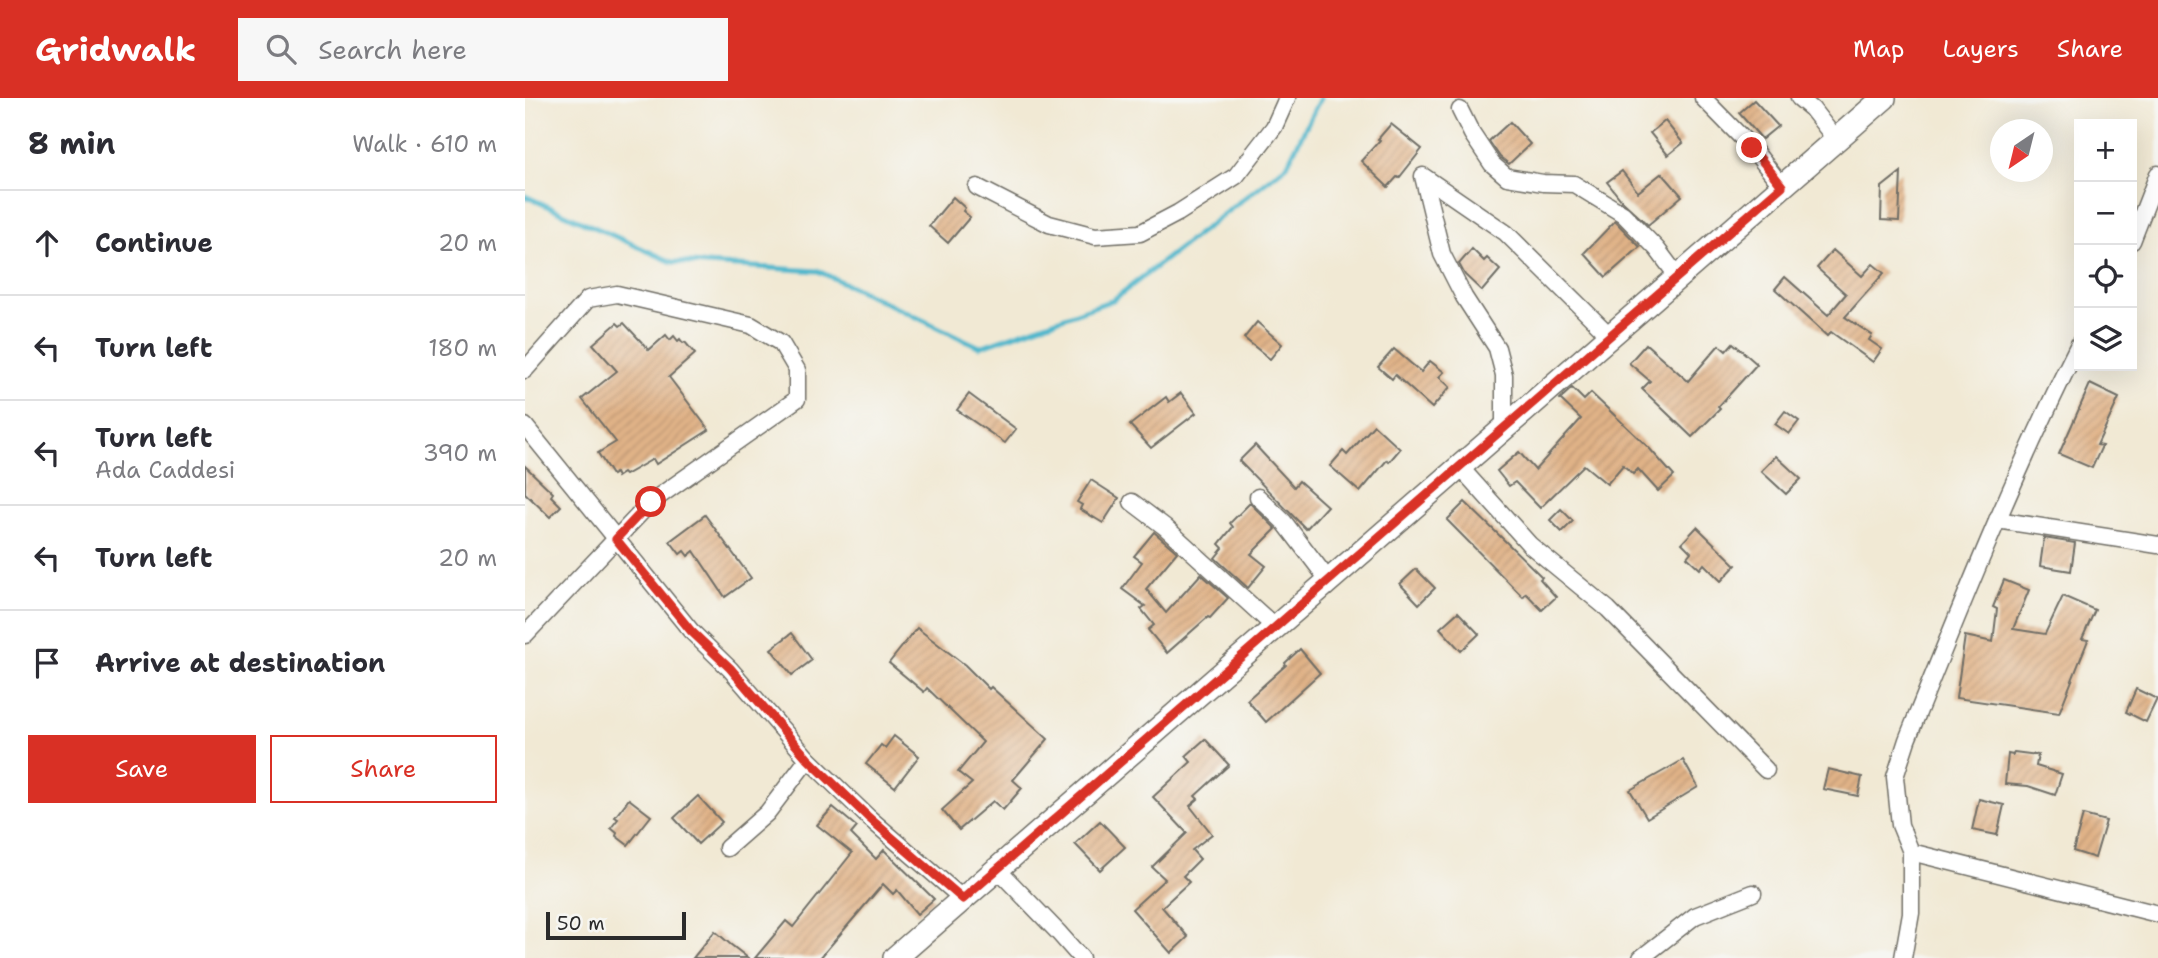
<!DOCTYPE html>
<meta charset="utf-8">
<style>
body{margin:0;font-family:"Shantell Sans",sans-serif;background:#f7f7f7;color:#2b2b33}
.controls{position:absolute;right:21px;top:21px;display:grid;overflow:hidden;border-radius:0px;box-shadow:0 7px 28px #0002}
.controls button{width:63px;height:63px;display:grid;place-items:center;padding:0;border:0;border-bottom:2px solid #e1e1e2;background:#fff;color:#2b2b33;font:35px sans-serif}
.compass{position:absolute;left:1465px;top:21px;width:63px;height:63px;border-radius:50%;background:#fff;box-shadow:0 7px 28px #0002;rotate:215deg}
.scale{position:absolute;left:21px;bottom:18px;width:140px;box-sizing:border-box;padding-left:7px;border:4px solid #2b2b2b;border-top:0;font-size:19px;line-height:24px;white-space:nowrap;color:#2b2b2b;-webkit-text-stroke:5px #f6f6f2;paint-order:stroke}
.stop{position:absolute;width:21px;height:21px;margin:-16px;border:5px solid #d93025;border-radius:50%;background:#fff}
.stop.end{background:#d93025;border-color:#fff;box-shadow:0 2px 7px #0008}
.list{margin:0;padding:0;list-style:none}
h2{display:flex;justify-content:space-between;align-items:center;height:91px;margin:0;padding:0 28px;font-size:30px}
h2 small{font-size:23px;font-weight:400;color:#7c7c81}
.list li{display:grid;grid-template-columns:46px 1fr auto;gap:21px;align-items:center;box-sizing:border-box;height:105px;padding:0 28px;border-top:2px solid #e1e1e2}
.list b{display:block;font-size:26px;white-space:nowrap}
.list p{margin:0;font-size:23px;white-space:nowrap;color:#7c7c81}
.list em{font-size:23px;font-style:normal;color:#7c7c81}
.actions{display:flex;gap:14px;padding:21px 28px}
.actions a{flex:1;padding:16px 0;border:2px solid #d93025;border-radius:0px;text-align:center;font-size:24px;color:#d93025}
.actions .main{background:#d93025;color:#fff}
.icon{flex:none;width:38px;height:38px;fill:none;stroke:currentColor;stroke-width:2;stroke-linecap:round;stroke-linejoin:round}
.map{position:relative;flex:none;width:1633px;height:860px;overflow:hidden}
header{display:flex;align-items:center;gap:42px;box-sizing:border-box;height:98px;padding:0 35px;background:#d93025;color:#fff}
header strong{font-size:33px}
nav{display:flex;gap:38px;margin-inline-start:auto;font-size:24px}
.search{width:490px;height:63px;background:#f7f7f7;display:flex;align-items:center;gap:18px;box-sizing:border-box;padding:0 24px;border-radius:0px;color:#7c7c81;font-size:26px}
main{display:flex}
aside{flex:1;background:#fff}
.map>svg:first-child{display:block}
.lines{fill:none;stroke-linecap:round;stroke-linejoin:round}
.stream{stroke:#4fb7cc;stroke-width:5}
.building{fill:url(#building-hatch)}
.minor-casing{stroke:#706e66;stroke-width:19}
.secondary-casing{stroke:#706e66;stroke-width:26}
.minor{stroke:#fff;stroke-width:16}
.secondary{stroke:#fff;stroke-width:23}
.route{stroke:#d93025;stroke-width:9}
</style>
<header>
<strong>Gridwalk</strong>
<div class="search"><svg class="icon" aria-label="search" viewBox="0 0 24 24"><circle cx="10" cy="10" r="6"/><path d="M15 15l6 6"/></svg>Search here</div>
<nav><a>Map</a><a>Layers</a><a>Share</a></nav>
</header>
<main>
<aside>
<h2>8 min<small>Walk · 610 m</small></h2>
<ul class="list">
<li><svg class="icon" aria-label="ahead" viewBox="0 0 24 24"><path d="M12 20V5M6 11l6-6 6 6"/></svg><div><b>Continue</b></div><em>20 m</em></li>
<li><svg class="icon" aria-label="left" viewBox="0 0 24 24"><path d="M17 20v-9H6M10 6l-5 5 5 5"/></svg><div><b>Turn left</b></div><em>180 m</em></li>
<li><svg class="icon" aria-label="left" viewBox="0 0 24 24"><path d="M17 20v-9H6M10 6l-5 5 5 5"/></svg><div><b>Turn left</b><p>Ada Caddesi</p></div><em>390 m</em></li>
<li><svg class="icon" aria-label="left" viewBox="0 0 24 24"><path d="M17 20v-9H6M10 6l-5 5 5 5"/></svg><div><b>Turn left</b></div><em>20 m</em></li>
<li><svg class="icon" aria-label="arrive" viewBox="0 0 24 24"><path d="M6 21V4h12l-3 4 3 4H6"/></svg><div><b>Arrive at destination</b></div></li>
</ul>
<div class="actions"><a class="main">Save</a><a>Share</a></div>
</aside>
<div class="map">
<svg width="1633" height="860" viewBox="0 0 1633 860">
<defs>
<pattern id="building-hatch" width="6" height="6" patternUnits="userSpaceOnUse" patternTransform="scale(1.75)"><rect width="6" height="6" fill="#e0b287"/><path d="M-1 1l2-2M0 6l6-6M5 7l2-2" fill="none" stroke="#c09975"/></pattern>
</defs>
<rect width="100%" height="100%" fill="#f6f6f2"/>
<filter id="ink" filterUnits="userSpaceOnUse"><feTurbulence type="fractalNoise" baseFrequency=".0143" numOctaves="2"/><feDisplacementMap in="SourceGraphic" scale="14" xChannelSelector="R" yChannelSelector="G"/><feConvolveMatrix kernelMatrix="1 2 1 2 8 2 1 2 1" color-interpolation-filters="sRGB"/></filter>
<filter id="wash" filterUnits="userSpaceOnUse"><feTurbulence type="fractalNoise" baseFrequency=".00686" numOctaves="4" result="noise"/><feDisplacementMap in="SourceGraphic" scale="28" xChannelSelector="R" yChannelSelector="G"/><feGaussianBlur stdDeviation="1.57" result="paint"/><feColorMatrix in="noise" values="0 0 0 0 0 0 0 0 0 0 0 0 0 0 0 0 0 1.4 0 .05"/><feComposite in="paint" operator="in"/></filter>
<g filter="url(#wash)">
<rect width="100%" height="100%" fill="#f1e9d4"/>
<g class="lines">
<polyline class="stream" points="0,98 147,164 293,173 455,249 588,202 762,67 795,0"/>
</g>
<g id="blocks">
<g class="building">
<polygon points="1229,2 1253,28 1237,41 1214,15"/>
<polygon points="1140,23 1158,45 1143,57 1125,35"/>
<polygon points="985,24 1005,46 984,66 975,59 964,43"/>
<polygon points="866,26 897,51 874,80 872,79 863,89 836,63 855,42 853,41"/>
<polygon points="1097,73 1113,94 1137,75 1157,98 1123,127 1097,103 1082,84"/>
<polygon points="1376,74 1374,123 1356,122 1357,89"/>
<polygon points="428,99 440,110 438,113 445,119 423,145 404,128"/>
<polygon points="1090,123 1115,149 1081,179 1059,155"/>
<polygon points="947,151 959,163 962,160 975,172 957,193 940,177 934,166"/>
<polygon points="1308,152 1337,178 1348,166 1359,175 1320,219 1347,237 1344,242 1357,251 1348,264 1306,234 1302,238 1250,191 1260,179 1303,217 1321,196 1292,170"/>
<polygon points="732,224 757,246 745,261 719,240"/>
<polygon points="92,225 95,228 99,225 124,252 141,237 145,242 149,238 153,243 155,241 158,245 160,244 170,256 144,279 184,332 131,366 128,361 100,377 98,375 92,379 90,375 87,377 73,355 91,344 57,301 92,273 68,246"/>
<polygon points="1208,245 1232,266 1193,309 1195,311 1167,339 1117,291 1125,283 1104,265 1121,246 1163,283 1194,247 1201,253"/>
<polygon points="869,251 896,274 905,263 919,274 914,279 925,289 907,310 870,277 867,281 853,269"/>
<polygon points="1565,286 1594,300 1572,347 1577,348 1567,370 1534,356"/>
<polygon points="1047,290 1059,302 1066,295 1124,350 1149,378 1133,393 1113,371 1108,376 1098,367 1082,386 1059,367 1015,410 990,384 984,388 972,373 994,354 1010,372 1056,321 1035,301"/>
<polygon points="656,295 671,315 626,350 605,327 641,299 644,304"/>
<polygon points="444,296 491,331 480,345 432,312"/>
<polygon points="1260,313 1274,323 1264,336 1250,326"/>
<polygon points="849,327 875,351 864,364 862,362 835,394 805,368 818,353 822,357"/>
<polygon points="730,347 769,389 774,383 802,408 781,431 714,363"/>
<polygon points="1251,358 1276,381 1261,396 1236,373"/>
<polygon points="0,368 28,395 26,398 36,408 25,419 0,395"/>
<polygon points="566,382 594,400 578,425 555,411 557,407 552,404"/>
<polygon points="940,404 1017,479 1015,481 1031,499 1017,512 1001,495 998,499 922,422"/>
<polygon points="725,405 751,431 726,456 741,468 723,490 690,460 698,450 694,446 708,429 705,425"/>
<polygon points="1036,411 1048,423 1037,434 1025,422"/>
<polygon points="180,417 226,480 200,499 169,453 163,458 159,453 155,456 145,443"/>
<polygon points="1172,429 1211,467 1196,483 1179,466 1175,471 1162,459 1166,454 1157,445"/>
<polygon points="629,434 652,454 621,491 641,515 676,476 703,500 685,520 683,519 642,555 623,532 629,527 616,511 620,508 597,491 617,464 609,458"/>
<polygon points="1519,440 1550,445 1546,473 1515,468"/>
<polygon points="891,471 910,490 894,506 875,486"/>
<polygon points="1479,482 1504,492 1488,531 1520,536 1538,498 1570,512 1557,541 1563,542 1534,615 1431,600 1440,538 1468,544 1472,511 1468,509"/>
<polygon points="933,514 954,536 936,553 915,530"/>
<polygon points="392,530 440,567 464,591 466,589 523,641 488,682 497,690 478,712 468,703 434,732 417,712 447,685 433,674 458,644 402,590 399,594 364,565"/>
<polygon points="267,535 287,562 267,577 246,551"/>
<polygon points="775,551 795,575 741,624 722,602 761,567 760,565"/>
<polygon points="1611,591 1632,601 1621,624 1601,614"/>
<polygon points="369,638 394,658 370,689 341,666 356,647 360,650"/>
<polygon points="680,641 704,667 670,698 673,701 665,708 687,736 667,752 675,761 658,778 664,784 637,809 663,839 646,855 607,811 640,781 627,769 662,735 628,699 666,664 661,658"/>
<polygon points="1489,654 1513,657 1511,668 1537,676 1530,697 1503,688 1480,686 1483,656 1488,657"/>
<polygon points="1158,662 1173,689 1122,720 1105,692"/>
<polygon points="1303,671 1337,679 1333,698 1298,691"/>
<polygon points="173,698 197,724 173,746 149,720"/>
<polygon points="104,701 126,718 103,747 91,738 92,735 86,730 93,721 90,719"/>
<polygon points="1454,701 1479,707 1472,737 1447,732"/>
<polygon points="308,709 332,729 326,736 351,761 359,752 409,801 392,816 372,792 368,796 358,786 295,860 230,860 261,823 268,829 327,755 292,727"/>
<polygon points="1558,717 1581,723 1570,760 1548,753"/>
<polygon points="575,723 600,749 575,772 550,746"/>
<polygon points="190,833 205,846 223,860 168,860"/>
</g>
</g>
</g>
<g filter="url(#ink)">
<use href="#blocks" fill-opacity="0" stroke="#706e66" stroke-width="2"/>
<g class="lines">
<g class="minor-casing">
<g id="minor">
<polyline points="1178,0 1227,50 1257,88"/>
<polyline points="1274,0 1287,11 1311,42"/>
<polyline points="935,12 947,36 967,66 982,79 1018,85 1049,86 1098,116 1132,151 1153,179"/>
<polyline points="452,89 524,126 570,138 615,135 653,115 711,78 749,29 762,0"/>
<polyline points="1607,143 1633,76"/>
<polyline points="0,272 63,201 92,196 226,227 256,245 272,272 272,301 126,404 0,537"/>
<polyline points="0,328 166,533 205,571 283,661 343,719 438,801"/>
<polyline points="979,331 979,277 972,250 939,199 917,156 898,78 981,135 1085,238"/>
<polyline points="935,369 1005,447 1083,511 1241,672"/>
<polyline points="733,399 759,424 804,483"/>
<polyline points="607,404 640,429 750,529"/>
<polyline points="1472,422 1633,447"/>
<polyline points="202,750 242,715 283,661"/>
<polyline points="1386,754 1633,816"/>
<polyline points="472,771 533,834 556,860"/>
<polyline points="1116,860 1170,818 1228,795"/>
<path d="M1378,860L1386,815V754L1375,727L1370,679L1382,642C1436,508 1489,375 1554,246"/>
</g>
</g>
<g class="secondary-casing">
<polyline id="secondary" points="370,860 1359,0"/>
</g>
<use href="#minor" class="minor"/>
<use href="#secondary" class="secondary"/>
</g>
</g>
<g class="lines" filter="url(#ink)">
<polyline class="route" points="126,404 91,441 166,533 205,570 283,661 343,719 438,801 1257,88 1227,50"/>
</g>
</svg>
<div class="controls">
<button>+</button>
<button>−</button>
<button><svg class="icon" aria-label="locate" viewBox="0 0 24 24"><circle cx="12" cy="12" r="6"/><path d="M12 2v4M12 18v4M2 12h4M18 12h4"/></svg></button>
<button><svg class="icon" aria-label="layers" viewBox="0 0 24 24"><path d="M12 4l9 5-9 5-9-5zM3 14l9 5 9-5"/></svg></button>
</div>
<svg class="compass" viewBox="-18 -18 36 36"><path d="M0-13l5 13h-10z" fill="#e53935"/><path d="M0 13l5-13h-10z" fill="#7c7c81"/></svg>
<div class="scale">50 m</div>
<div class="stop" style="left:126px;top:404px"></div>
<div class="stop end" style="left:1227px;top:50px"></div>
</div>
</main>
